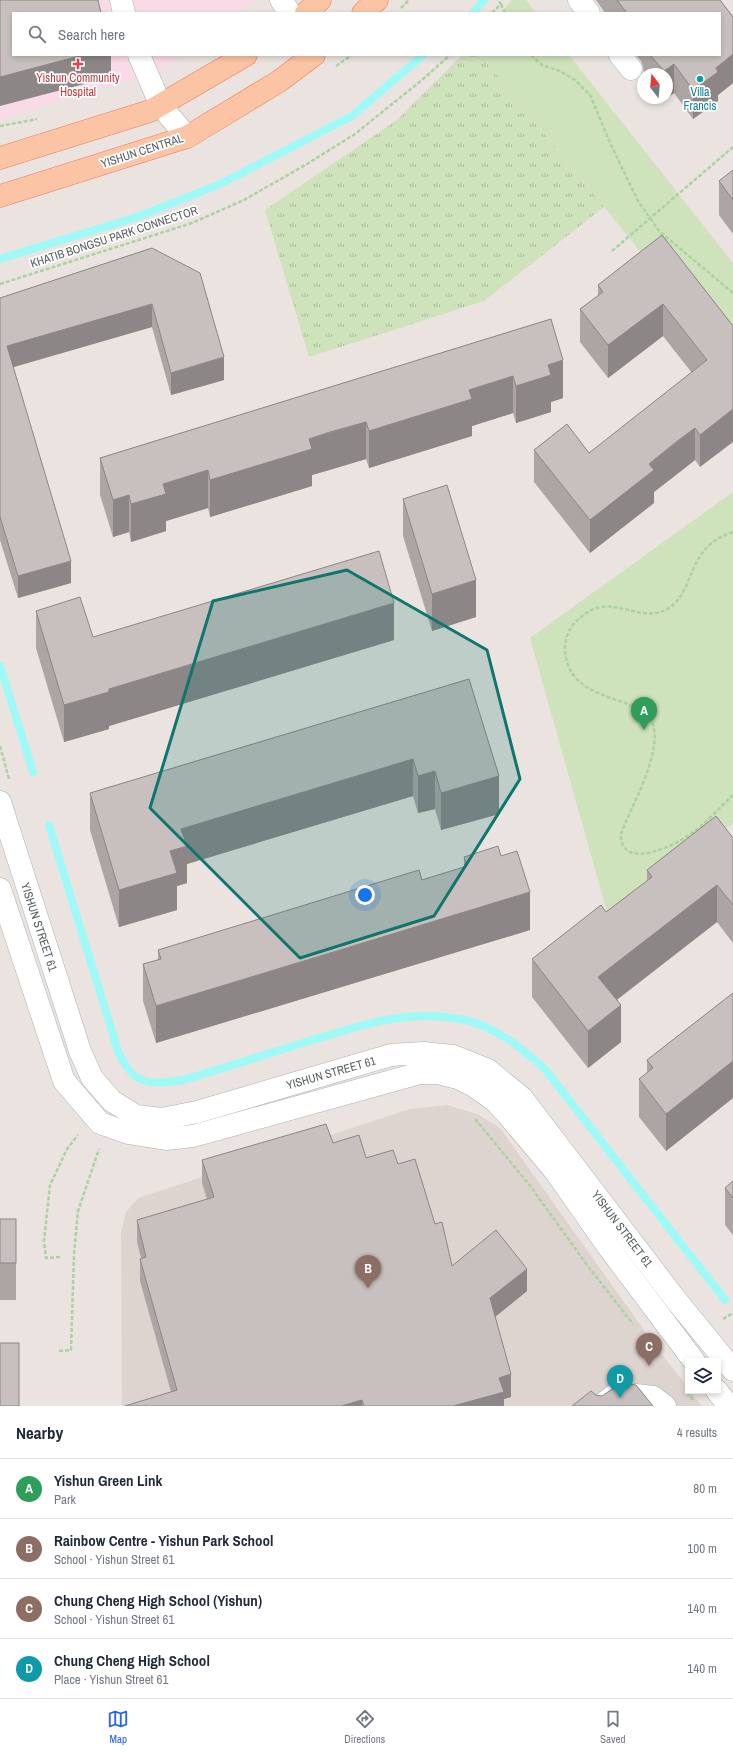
<!DOCTYPE html>
<meta charset="utf-8">
<style>
body{margin:0;font-family:"Archivo Narrow",sans-serif;background:#f2f2f3;color:#1f2937}
.controls{position:absolute;right:12px;bottom:12px;display:grid;overflow:hidden;border-radius:0px;box-shadow:0 2px 6px #0003}
.controls button{width:36px;height:36px;display:grid;place-items:center;padding:0;border:0;border-bottom:1px solid #e0e1e3;background:#fff;color:#1f2937;font:20px sans-serif}
.compass{position:absolute;left:637px;top:68px;width:36px;height:36px;border-radius:50%;background:#fff;box-shadow:0 2px 6px #0003;rotate:344deg}
.you{position:absolute;left:365px;top:895px;width:14px;height:14px;margin:-10px;border:3px solid #fff;border-radius:50%;background:#1a73e8;box-shadow:0 0 0 6px #1a73e833}
.badge{display:grid;place-items:center;width:26px;height:26px;border-radius:50%;background:#2563eb;color:#fff;font-size:13px;font-weight:700}
.pin{position:absolute;translate:-50% -33px;filter:drop-shadow(0 1px 2px #0008)}
.pin::after{content:'';position:absolute;top:21px;width:14px;height:12px;background:inherit;clip-path:polygon(0 0,100% 0,50% 100%)}
.list{margin:0;padding:0;list-style:none}
h2{display:flex;justify-content:space-between;align-items:center;height:52px;margin:0;padding:0 16px;font-size:17px}
h2 small{font-size:13px;font-weight:400;color:#747a83}
.list li{display:grid;grid-template-columns:26px 1fr auto;gap:12px;align-items:center;box-sizing:border-box;height:60px;padding:0 16px;border-top:1px solid #e0e1e3}
.list b{display:block;font-size:15px;white-space:nowrap}
.list p{margin:0;font-size:13px;white-space:nowrap;color:#747a83}
.list em{font-size:13px;font-style:normal;color:#747a83}
.icon{flex:none;width:22px;height:22px;fill:none;stroke:currentColor;stroke-width:2;stroke-linecap:round;stroke-linejoin:round}
.map{position:relative;flex:none;width:733px;height:1406px;overflow:hidden}
.search{position:absolute;background:#fff;box-shadow:0 2px 6px #0003;left:12px;right:12px;top:12px;height:44px;display:flex;align-items:center;gap:10px;box-sizing:border-box;padding:0 14px;border-radius:0px;color:#747a83;font-size:15px}
.sheet{height:292px;background:#fff}
nav{display:flex;justify-content:space-around;align-items:center;box-sizing:border-box;height:56px;border-top:1px solid #e0e1e3;background:#fff;font-size:11px;color:#747a83}
nav a{display:grid;justify-items:center;gap:2px}
nav .on{color:#2563eb}
.map>svg:first-child{display:block}
.education{fill:#ddd4d0}
.medical{fill:#f9dae6}
.grass{fill:url(#grass-tufts)}
.park{fill:#cee2bc}
.lines{fill:none;stroke-linecap:round;stroke-linejoin:round}
.stream{stroke:#9ffaf7;stroke-width:8}
.minor-casing{stroke:#abb1b2;stroke-width:23}
.major-casing{stroke:#ea7d59;stroke-width:23}
.path{stroke:#abd3a0;stroke-width:2.5;stroke-dasharray:4 2;stroke-linecap:butt}
.minor{stroke:#fff;stroke-width:22}
.major{stroke:#fbc4a4;stroke-width:22}
.wall{fill:#aca5a4}
.shaded-wall{fill:#8c8686}
.building{fill:#c8c0bf;stroke:#8c8686}
.marked{fill:#0f766e;fill-opacity:0.2;stroke:#0f766e;stroke-width:3;stroke-linejoin:round}
.health-dot{fill:#e0444e;stroke:#fff;stroke-width:1.5}
.culture-dot{fill:#0f9aa8;stroke:#fff;stroke-width:1.5}
.labels{text-anchor:middle;dominant-baseline:central;stroke-width:3.5;stroke-linejoin:round;paint-order:stroke}
.health-label{font-size:12px;fill:#be3a42;stroke:#fff}
.culture-label{font-size:12px;fill:#0d838f;stroke:#fff}
.street-label{font-size:12px;fill:#585f60;stroke:#fff}
</style>
<div class="map">
<svg width="733" height="1406" viewBox="0 0 733 1406">
<defs>
<pattern id="grass-tufts" width="24" height="20" patternUnits="userSpaceOnUse"><rect width="24" height="20" fill="#cee2bc"/><path d="M3 7l-1-3M5 7V3M7 7l1-3M15 17l-1-3M17 17v-4M19 17l1-3" fill="none" stroke="#aaba9c"/></pattern>
</defs>
<rect width="100%" height="100%" fill="#ebe3df"/>
<polygon class="education" points="447,1105 477,1114 500,1128 654,1344 688,1388 688,1391 690,1391 702,1406 122,1406 121,1232 126,1212 138,1198 410,1109"/>
<polygon class="medical" points="0,0 255,0 238,13 13,13 13,55 181,55 157,72 0,119"/>
<polygon class="grass" points="462,55 481,55 604,207 484,301 309,357 265,210 397,120"/>
<g class="park">
<polygon points="512,0 526,0 536,13 501,13"/>
<polygon points="481,55 569,55 733,263 733,366"/>
<polygon points="733,492 733,823 609,919 530,638"/>
</g>
<g class="lines">
<g class="stream">
<polyline points="473,13 484,0"/>
<polyline points="0,259 137,217 218,185 352,116 423,55"/>
<polyline points="0,665 33,772"/>
<path d="M49,825L118,1051C133,1086 149,1085 183,1080C224,1068 265,1055 306,1042C360,1026 402,1009 460,1019C492,1024 522,1048 545,1069L725,1300"/>
</g>
<g class="minor-casing">
<g id="minor">
<polyline points="121,0 124,13"/>
<polyline points="281,0 290,13"/>
<polyline points="579,0 589,13"/>
<polyline points="139,55 161,106 187,137"/>
<polyline points="620,55 631,69"/>
<polyline points="0,802 80,1051 92,1078 112,1101 136,1116 162,1119 197,1112 391,1055 423,1053 453,1056 488,1070 522,1098 676,1300 733,1370"/>
<polyline points="0,889 64,1081 100,1123 128,1133 166,1139 193,1136 420,1073 438,1073 458,1078 474,1086 494,1100 508,1115 555,1171 609,1248 694,1361"/>
<polyline points="717,1391 729,1406"/>
<polyline points="600,1406 617,1393 653,1397 665,1406"/>
</g>
</g>
<g class="major-casing">
<g id="major">
<polyline points="306,13 320,0"/>
<polyline points="363,13 377,0"/>
<polyline points="0,158 150,111 246,55"/>
<polyline points="0,196 187,137 278,82 314,55"/>
</g>
</g>
<g class="path">
<polyline points="501,4 505,13"/>
<polyline points="401,8 409,0"/>
<polyline points="492,13 501,4 498,0"/>
<polyline points="531,55 542,65 560,71 575,80 590,95 611,145 638,201 659,231 733,293"/>
<polyline points="336,66 352,55"/>
<polyline points="0,126 37,119"/>
<polyline points="612,251 733,147"/>
<polyline points="0,284 192,223 244,200 307,164 355,134 422,80 450,55"/>
<path d="M733,532C704,542 698,557 687,584C683,593 678,602 669,608C643,625 613,595 588,612C574,621 565,632 565,649C567,708 647,691 654,728C659,760 632,804 621,834C621,841 622,848 630,852C647,859 678,843 692,833C707,822 720,807 733,795"/>
<polyline points="0,746 9,779"/>
<polyline points="475,1119 531,1187 587,1265 633,1324"/>
<polyline points="60,1257 46,1258 44,1241 50,1185 67,1149 78,1135"/>
<polyline points="723,1319 733,1313"/>
<polyline points="59,1351 71,1350 74,1254 78,1211 99,1149"/>
<polyline points="687,1392 694,1401"/>
</g>
<use href="#minor" class="minor"/>
<use href="#major" class="major"/>
</g>
<g class="wall">
<polygon points="596,0 720,0 733,17 733,83 718,95 718,101 693,119 674,93 664,100 662,98 667,98 667,74 644,74 643,67 641,61 636,55 720,55 720,13 605,13"/>
<polygon points="733,170 733,234 719,215 719,181"/>
<polygon points="662,235 733,326 700,467 695,460 676,475 654,492 654,503 590,553 534,482 534,450 589,453 692,373 663,336 608,378 580,342 580,309 598,296 598,285"/>
<polygon points="152,248 224,380 171,395 152,327 13,367 71,583 18,598 0,540 0,298"/>
<polygon points="551,319 563,398 551,402 551,412 516,423 513,413 472,426 472,436 369,468 366,459 330,470 312,475 312,486 210,517 208,508 166,521 166,531 131,542 129,532 113,537 100,495 100,458"/>
<polygon points="403,499 476,617 432,631 403,536"/>
<polygon points="36,611 93,637 394,640 109,726 109,729 64,742 36,648"/>
<polygon points="469,679 499,814 441,830 435,809 418,813 413,796 187,864 187,883 177,886 177,910 119,927 90,830 90,793"/>
<polygon points="733,838 733,943 717,922 617,1000 621,1042 588,1068 532,997 532,959 606,912 647,881 647,870"/>
<polygon points="501,856 530,930 156,1043 143,1001 143,964 158,960 158,950 422,880 464,867 464,857"/>
<polygon points="733,993 733,1098 666,1151 639,1117 639,1079 647,1073 647,1060"/>
<polygon points="333,1143 366,1158 398,1164 435,1224 452,1266 527,1291 495,1317 511,1397 504,1399 504,1406 125,1406 171,1392 140,1281 140,1259 141,1258 137,1242 137,1220 207,1199 202,1183 202,1160"/>
<polygon points="733,1181 733,1235 725,1225 725,1188"/>
<rect x="0" y="1219" width="16" height="81"/>
</g>
<g class="shaded-wall">
<polygon points="733,54 733,83 718,95 718,101 693,119 693,90 716,68"/>
<polygon points="83,55 111,55 111,77 0,106 0,77"/>
<polygon points="674,64 674,93 664,100 664,98 667,98 667,74 664,74 664,71"/>
<polygon points="152,304 152,327 7,369 7,346"/>
<polygon points="663,304 663,336 608,378 608,345"/>
<polygon points="224,357 224,380 171,395 171,373"/>
<polygon points="563,360 563,398 551,402 551,412 516,423 516,386 548,365"/>
<polygon points="513,376 513,413 472,426 472,436 369,468 369,431 469,390"/>
<polygon points="733,409 733,442 700,467 700,435"/>
<polygon points="366,422 366,459 312,475 312,486 210,517 210,480 309,439"/>
<polygon points="695,428 695,460 654,492 654,503 590,553 590,520 649,464"/>
<polygon points="208,470 208,508 166,521 166,531 131,542 131,504 163,484"/>
<polygon points="129,495 129,532 113,537 113,500"/>
<polygon points="71,561 71,583 18,598 18,576"/>
<polygon points="476,580 476,617 432,631 432,594"/>
<polygon points="394,603 394,640 109,726 109,729 64,742 64,705 109,689"/>
<polygon points="413,759 413,796 187,864 187,883 177,886 177,910 119,927 119,890 170,851 181,829"/>
<polygon points="435,771 435,809 418,813 418,776"/>
<polygon points="499,776 499,814 441,830 441,793"/>
<polygon points="717,885 717,922 598,1014 598,977"/>
<polygon points="530,892 530,930 156,1043 156,1006"/>
<polygon points="621,1005 621,1042 588,1068 588,1031"/>
<polygon points="733,1061 733,1098 666,1151 666,1114"/>
<polygon points="527,1269 527,1291 490,1321 490,1298"/>
<polygon points="511,1374 511,1397 504,1399 504,1406 453,1406 499,1378"/>
<polygon points="362,1400 362,1406 341,1406"/>
</g>
<g class="building">
<polygon points="0,0 98,0 101,13 13,13 13,55 83,55 0,77"/>
<polygon points="617,0 720,0 733,17 733,54 716,68 718,72 693,90 674,64 664,71 650,55 720,55 720,13 627,13"/>
<polygon points="733,170 733,200 719,181"/>
<polygon points="662,235 733,326 733,409 700,435 695,428 676,442 649,464 654,470 590,520 534,450 567,424 589,453 707,360 663,304 608,345 580,309 603,292 598,285"/>
<polygon points="152,248 200,273 224,357 171,373 152,304 7,346 71,561 18,576 0,517 0,298"/>
<polygon points="551,319 563,360 548,365 551,375 516,386 513,376 469,390 472,399 369,431 366,422 330,432 309,439 312,449 210,480 208,470 163,484 166,494 131,504 129,495 113,500 100,458"/>
<polygon points="447,485 476,580 432,594 403,499"/>
<polygon points="379,551 394,603 109,689 109,692 64,705 36,611 80,597 93,637"/>
<polygon points="469,679 499,776 441,793 435,771 418,776 413,759 181,829 187,846 170,851 177,873 119,890 90,793"/>
<polygon points="716,816 733,838 733,905 717,885 598,977 621,1005 588,1031 532,959 601,905 606,912 652,877 647,870"/>
<polygon points="498,846 501,856 517,851 530,892 156,1006 143,964 161,959 158,950 419,870 422,880 467,866 464,857"/>
<polygon points="733,993 733,1061 666,1114 639,1079 653,1068 647,1060"/>
<polygon points="326,1124 333,1143 359,1135 366,1158 393,1150 398,1164 415,1159 435,1224 442,1222 452,1266 496,1230 527,1269 490,1298 511,1374 499,1378 504,1392 453,1406 364,1406 362,1400 341,1406 125,1406 177,1390 140,1259 146,1257 137,1220 214,1197 202,1160"/>
<polygon points="733,1181 733,1198 725,1188"/>
<rect x="0" y="1219" width="16" height="44"/>
<rect x="0" y="1343" width="19" height="63"/>
<polygon points="621,1383 636,1385 653,1406 572,1406 591,1391 596,1395 602,1396"/>
</g>
<path class="marked" d="M347,570L487,650L520,779L434,916L300,958L150,808L213,601Z"/>
<path class="health-dot" d="M76 58h4v4h4v4h-4v4h-4v-4h-4v-4h4z"/>
<circle class="culture-dot" cx="700" cy="79" r="4"/>
<g class="labels">
<g class="health-label">
<text x="78" y="78">Yishun Community<tspan x="78" dy="14">Hospital</tspan></text>
</g>
<g class="culture-label">
<text x="700" y="92">Villa<tspan x="700" dy="14">Francis</tspan></text>
</g>
<g class="street-label">
<text transform="translate(142 151) rotate(-18)">YISHUN CENTRAL</text>
<text transform="translate(114 237) rotate(-18)">KHATIB BONGSU PARK CONNECTOR</text>
<text transform="translate(39 927) rotate(72)">YISHUN STREET 61</text>
<text transform="translate(331 1073) rotate(-16)">YISHUN STREET 61</text>
<text transform="translate(622 1229) rotate(53)">YISHUN STREET 61</text>
</g>
</g>
</svg>
<div class="controls">
<button><svg class="icon" aria-label="layers" viewBox="0 0 24 24"><path d="M12 4l9 5-9 5-9-5zM3 14l9 5 9-5"/></svg></button>
</div>
<svg class="compass" viewBox="-18 -18 36 36"><path d="M0-13l5 13h-10z" fill="#e53935"/><path d="M0 13l5-13h-10z" fill="#747a83"/></svg>
<div class="you"></div>
<div class="pin badge" style="left:644px;top:730px;background:#2e9e5b">A</div>
<div class="pin badge" style="left:368px;top:1288px;background:#8d6e63">B</div>
<div class="pin badge" style="left:649px;top:1366px;background:#8d6e63">C</div>
<div class="pin badge" style="left:620px;top:1398px;background:#0f9aa8">D</div>
<div class="search"><svg class="icon" aria-label="search" viewBox="0 0 24 24"><circle cx="10" cy="10" r="6"/><path d="M15 15l6 6"/></svg>Search here</div>
</div>
<section class="sheet">
<h2>Nearby<small>4 results</small></h2>
<ul class="list">
<li><span class="badge" style="background:#2e9e5b">A</span><div><b>Yishun Green Link</b><p>Park</p></div><em>80 m</em></li>
<li><span class="badge" style="background:#8d6e63">B</span><div><b>Rainbow Centre - Yishun Park School</b><p>School · Yishun Street 61</p></div><em>100 m</em></li>
<li><span class="badge" style="background:#8d6e63">C</span><div><b>Chung Cheng High School (Yishun)</b><p>School · Yishun Street 61</p></div><em>140 m</em></li>
<li><span class="badge" style="background:#0f9aa8">D</span><div><b>Chung Cheng High School</b><p>Place · Yishun Street 61</p></div><em>140 m</em></li>
</ul>
</section>
<nav>
<a class="on"><svg class="icon" aria-label="map" viewBox="0 0 24 24"><path d="M3 6l6-2 6 2 6-2v14l-6 2-6-2-6 2zM9 4v14M15 6v14"/></svg>Map</a>
<a><svg class="icon" aria-label="directions" viewBox="0 0 24 24"><path d="M12 3l9 9-9 9-9-9zM9 14v-3h6M13 9l2 2-2 2"/></svg>Directions</a>
<a><svg class="icon" aria-label="saved" viewBox="0 0 24 24"><path d="M7 4h10v16l-5-4-5 4z"/></svg>Saved</a>
</nav>
